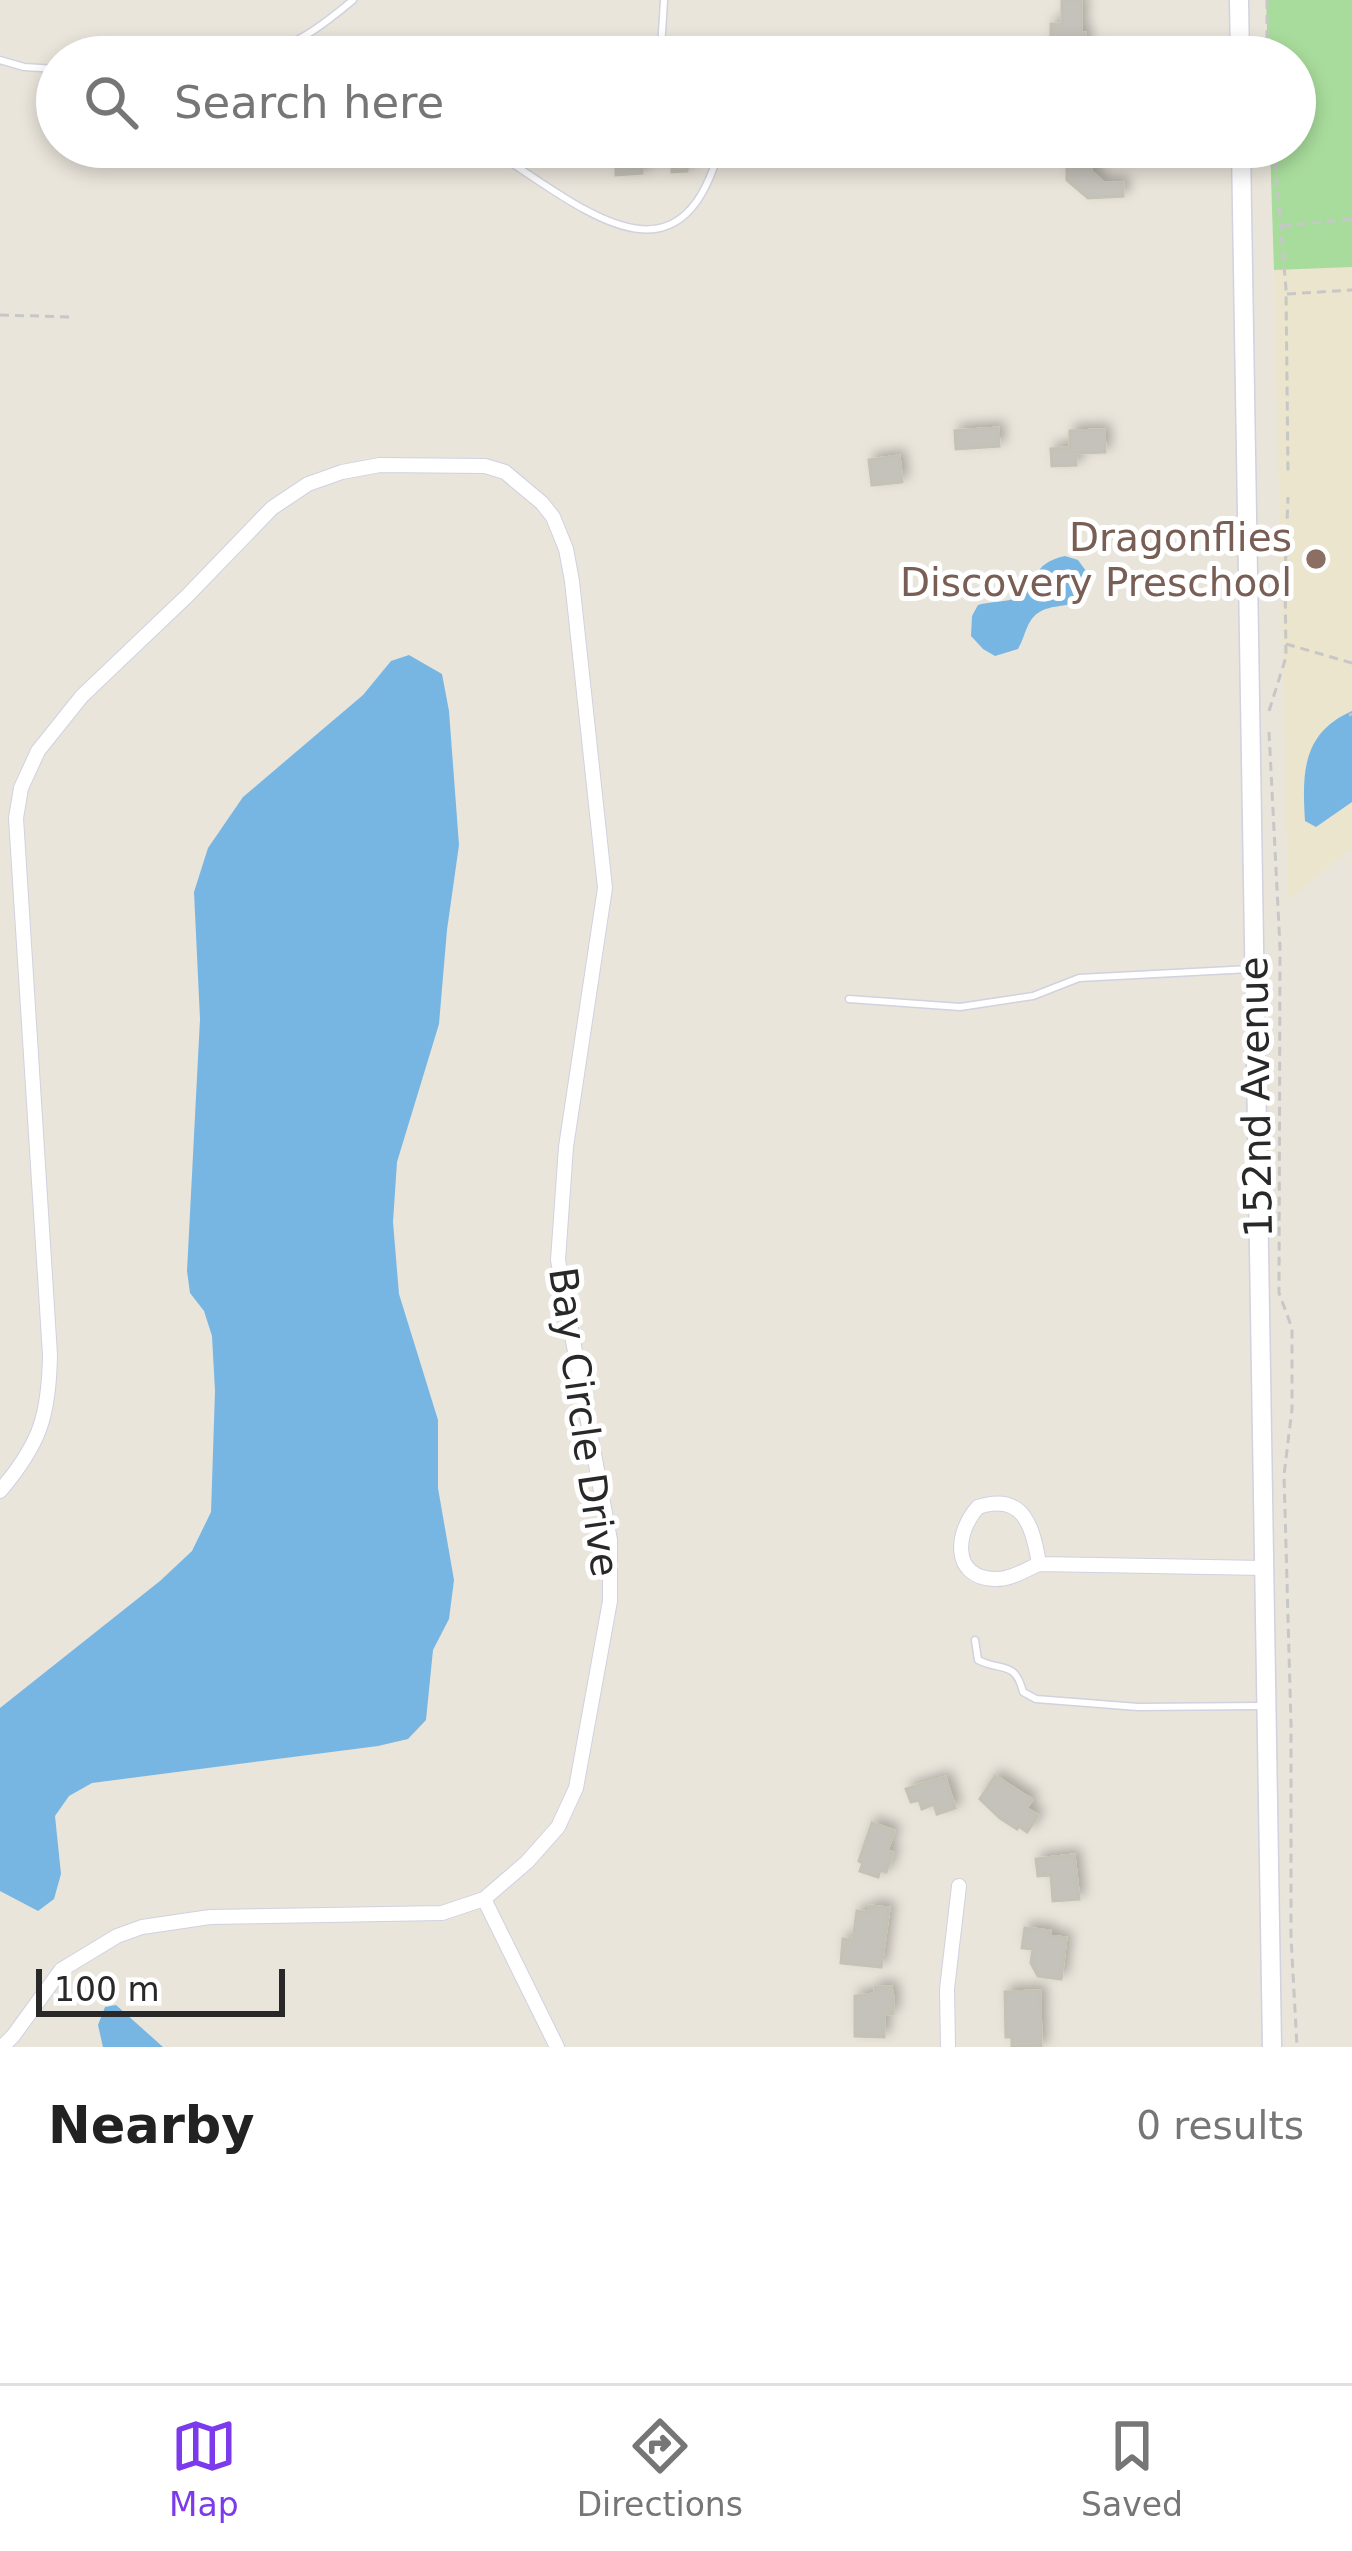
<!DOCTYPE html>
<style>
body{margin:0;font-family:"DejaVu Sans",sans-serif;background:#f2f2f2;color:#222}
.scale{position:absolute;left:36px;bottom:30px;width:249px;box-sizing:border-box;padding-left:12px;border:6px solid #282828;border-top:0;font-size:33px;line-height:42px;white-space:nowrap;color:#282828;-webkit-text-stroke:9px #fff;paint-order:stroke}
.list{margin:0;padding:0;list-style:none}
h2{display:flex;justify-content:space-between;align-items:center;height:156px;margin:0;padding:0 48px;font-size:51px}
h2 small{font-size:39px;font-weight:400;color:#767676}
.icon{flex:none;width:66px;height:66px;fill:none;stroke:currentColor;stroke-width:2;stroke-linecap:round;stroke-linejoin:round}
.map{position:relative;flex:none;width:1352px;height:2047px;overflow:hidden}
.search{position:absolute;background:#fff;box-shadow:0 6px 18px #0003;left:36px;right:36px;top:36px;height:132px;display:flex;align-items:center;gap:30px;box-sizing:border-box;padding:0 42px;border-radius:66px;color:#767676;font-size:45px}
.sheet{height:336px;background:#fff}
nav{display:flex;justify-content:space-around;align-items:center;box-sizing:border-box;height:168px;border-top:3px solid #e0e0e0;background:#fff;font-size:33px;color:#767676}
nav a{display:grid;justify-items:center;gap:6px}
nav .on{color:#7c3aed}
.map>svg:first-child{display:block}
.education{fill:#eae5cc}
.green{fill:#a8dc9c}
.water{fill:#77b6e3}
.building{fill:#c5c2bb;stroke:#c4c1b5;stroke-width:3;filter:url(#shadow)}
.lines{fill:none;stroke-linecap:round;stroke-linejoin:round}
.lane-casing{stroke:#d1d1e0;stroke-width:9}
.street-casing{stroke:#d1d1e0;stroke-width:16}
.secondary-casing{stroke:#d1d1e0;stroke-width:21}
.path{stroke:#c7c7c7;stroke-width:3;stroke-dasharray:9 6;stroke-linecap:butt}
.lane{stroke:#fff;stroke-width:6}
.street{stroke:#fff;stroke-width:14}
.secondary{stroke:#fff;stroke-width:18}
.education-dot{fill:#8d6e63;stroke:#fff;stroke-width:4.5}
.labels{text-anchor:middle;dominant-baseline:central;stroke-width:10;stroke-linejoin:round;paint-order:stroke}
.education-label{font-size:39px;fill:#785e54;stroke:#fff;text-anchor:end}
.street-label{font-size:39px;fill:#282828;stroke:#fff}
</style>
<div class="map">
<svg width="1352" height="2047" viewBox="0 0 1352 2047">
<defs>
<filter id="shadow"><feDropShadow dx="5.5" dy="-5.5" stdDeviation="6" flood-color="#0004"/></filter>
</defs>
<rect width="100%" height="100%" fill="#eae5db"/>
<polygon class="education" points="1352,267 1352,848 1288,900 1274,270"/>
<polygon class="green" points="1266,0 1352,0 1352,267 1274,270 1270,147 1295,147 1295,57 1268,57"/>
<g class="water">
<path d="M1065,556L1078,560L1086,571C1084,618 1062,598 1038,613C1026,621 1025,638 1018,649L995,656L983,649L971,636L972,616L978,605C991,601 1008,603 1020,596C1041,582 1029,564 1065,556Z"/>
<polygon points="409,655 442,674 449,711 459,845 447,930 439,1024 397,1162 393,1222 399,1294 438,1420 438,1488 454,1580 449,1619 433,1650 426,1720 408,1739 378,1746 92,1783 69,1796 55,1816 61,1874 54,1899 38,1911 0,1891 0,1708 160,1581 192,1551 211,1512 215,1391 212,1336 204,1311 190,1293 187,1271 200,1019 194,892 208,848 243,797 363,695 391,661"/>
<path d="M1352,711V802L1316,827L1305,821C1302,773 1302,733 1352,711Z"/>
<polygon points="116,2005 163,2047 103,2047 98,2025 105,2007"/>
</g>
<g class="building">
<polygon points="1062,0 1081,0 1081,33 1085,33 1085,57 1051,57 1051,24 1062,24"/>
<polygon points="626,147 690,147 687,171 672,172 672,166 642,166 642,173 616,175 616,160 620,160 620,150 626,150"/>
<polygon points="1060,147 1091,147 1091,171 1104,183 1123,183 1123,196 1088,198 1067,180 1067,163 1060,163"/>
<polygon points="998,428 999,446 956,449 955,431"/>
<polygon points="1104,430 1105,452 1076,453 1076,465 1052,466 1051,449 1070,448 1070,431"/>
<polygon points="899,456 902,482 872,485 869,460"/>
<polygon points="995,1776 1032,1800 1026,1808 1038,1816 1027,1832 1019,1826 1017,1829 1000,1818 980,1799"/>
<polygon points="945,1777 955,1808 937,1814 934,1804 922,1809 919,1800 911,1802 906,1789"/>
<polygon points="872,1823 894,1831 887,1851 893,1853 886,1872 880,1870 878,1877 860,1871 863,1863 859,1861"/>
<polygon points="1074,1855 1079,1899 1053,1901 1051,1875 1038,1876 1036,1859"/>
<polygon points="870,1906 889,1908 881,1967 841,1963 843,1939 853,1940 857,1911 869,1913"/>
<polygon points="1025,1928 1050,1931 1049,1936 1066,1938 1061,1979 1038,1976 1031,1963 1033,1949 1022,1948"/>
<polygon points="875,1987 891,1987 893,1997 893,2014 884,2014 884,2037 855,2036 855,1996 875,1994"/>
<polygon points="1040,1991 1041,2047 1012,2047 1012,2037 1006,2037 1005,1992"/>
</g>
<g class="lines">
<g class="lane-casing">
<g id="lane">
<polyline points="664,0 661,49 675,57"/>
<polyline points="278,51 289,57"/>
<path d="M245,57C293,48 316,31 353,0"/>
<polyline points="634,57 661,49"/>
<polyline points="0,60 24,67 57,69"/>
<path d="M486,147C570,196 678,305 720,147"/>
<polyline points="520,167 535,147"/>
<polyline points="849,999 960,1007 1033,996 1079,978 1250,969"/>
<path d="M975,1640L978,1660C1002,1672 1015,1660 1023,1692L1036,1699L1138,1707L1262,1706"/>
</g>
</g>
<g class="street-casing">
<g id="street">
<path d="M0,1491C40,1444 49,1416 50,1355L16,818L21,788L38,751L82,696L187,596L272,508L308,484L342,472L380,465L485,466L505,472L542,503L553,517L566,549L572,581L605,888L566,1147L558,1260L610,1540V1601L576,1788L558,1827L527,1862L484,1899L442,1913L210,1917L142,1927L117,1936L61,1970L13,2036L2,2047"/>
<path d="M1039,1564C1025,1570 1010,1580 994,1579C950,1577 956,1531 978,1507C1024,1492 1033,1527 1039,1564L1264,1568"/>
<polyline points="484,1899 557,2047"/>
<polyline points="948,2047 947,1989 959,1886"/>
</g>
</g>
<g class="secondary-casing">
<g id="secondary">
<polyline points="1239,0 1240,57"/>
<polyline points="1241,147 1272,2047"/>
</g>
</g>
<g class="path">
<polyline points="1267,0 1267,57"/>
<polyline points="1274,147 1286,289 1288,474"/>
<polyline points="1282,226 1352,219"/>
<polyline points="1287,294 1352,290"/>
<polyline points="0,315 71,317"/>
<polyline points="1286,644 1352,663"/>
<polyline points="1269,711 1286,657 1285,575 1288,497"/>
<polyline points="1349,715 1352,714"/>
<polyline points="1269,732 1280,947 1279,1293 1292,1328 1292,1409 1284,1475 1291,1724 1291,1937 1297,2047"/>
</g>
<use href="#lane" class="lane"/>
<use href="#street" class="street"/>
<use href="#secondary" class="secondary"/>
</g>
<circle class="education-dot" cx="1316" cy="559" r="12"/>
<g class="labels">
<g class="education-label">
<text x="1292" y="537">Dragonflies<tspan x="1292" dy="45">Discovery Preschool</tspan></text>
</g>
<g class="street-label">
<text transform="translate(1256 1097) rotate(-91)">152nd Avenue</text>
<text transform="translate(584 1422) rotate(82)">Bay Circle Drive</text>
</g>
</g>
</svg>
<div class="scale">100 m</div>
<div class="search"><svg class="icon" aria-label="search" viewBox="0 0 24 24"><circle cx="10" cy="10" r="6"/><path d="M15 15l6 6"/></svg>Search here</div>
</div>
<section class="sheet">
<h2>Nearby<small>0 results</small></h2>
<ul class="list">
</ul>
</section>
<nav>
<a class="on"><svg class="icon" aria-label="map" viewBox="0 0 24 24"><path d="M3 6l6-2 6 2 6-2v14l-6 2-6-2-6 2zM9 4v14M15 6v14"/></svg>Map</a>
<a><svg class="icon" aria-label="directions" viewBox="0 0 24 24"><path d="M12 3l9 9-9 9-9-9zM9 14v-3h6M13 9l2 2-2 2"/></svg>Directions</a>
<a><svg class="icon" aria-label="saved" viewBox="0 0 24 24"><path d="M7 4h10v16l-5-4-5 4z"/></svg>Saved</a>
</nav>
